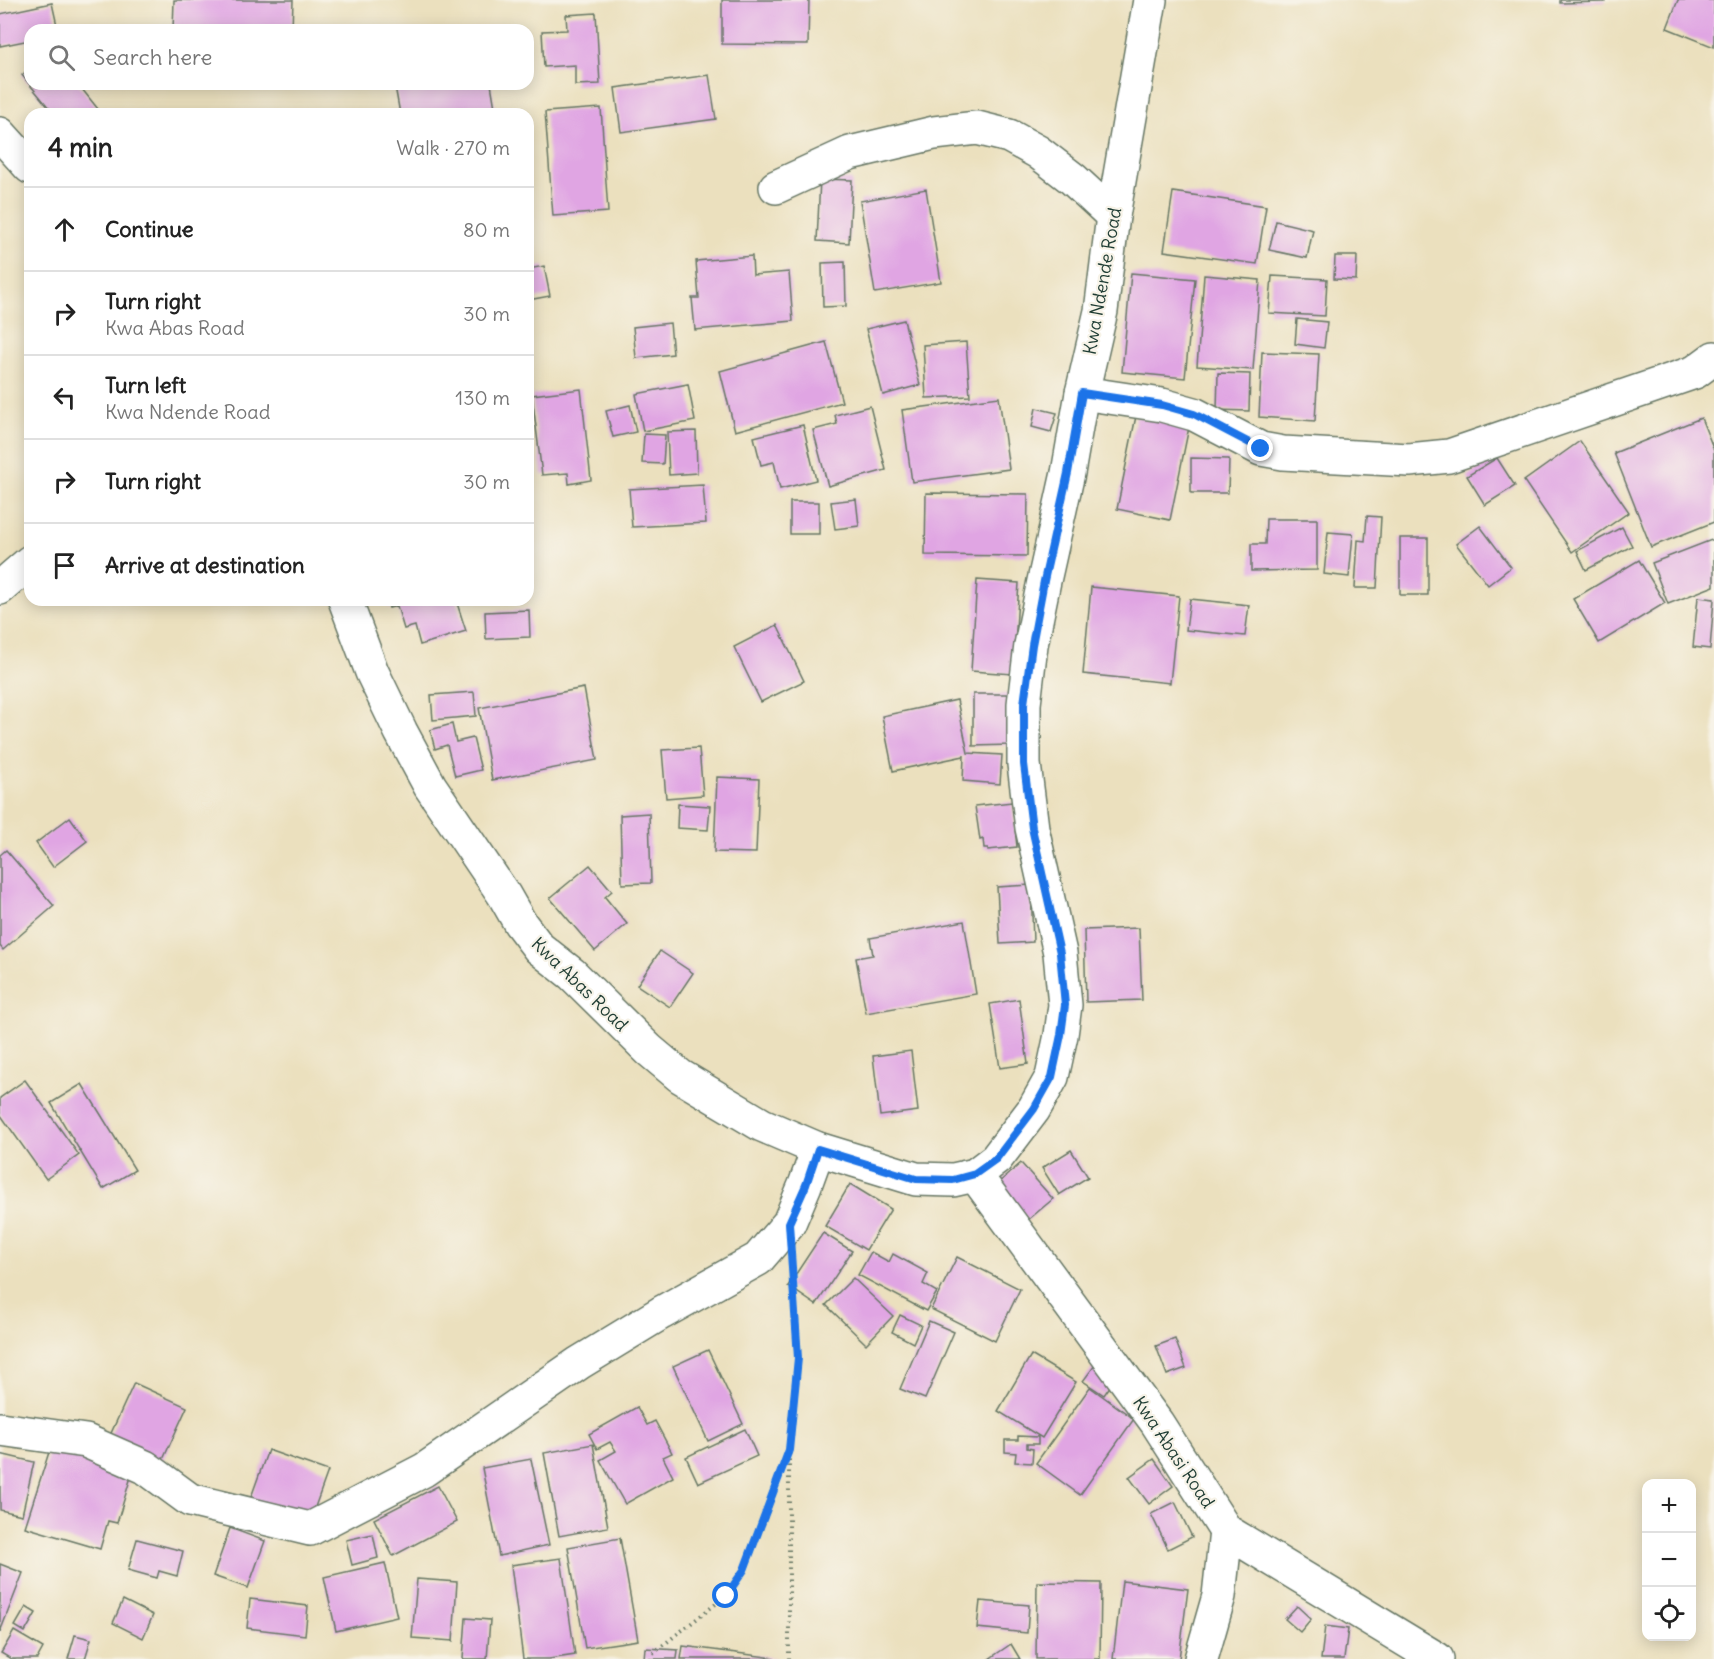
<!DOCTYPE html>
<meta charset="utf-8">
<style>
body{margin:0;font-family:Delius,sans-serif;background:#f6f6f6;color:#222}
.controls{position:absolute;right:18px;bottom:18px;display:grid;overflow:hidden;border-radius:12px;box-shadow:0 3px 15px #0003}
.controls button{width:54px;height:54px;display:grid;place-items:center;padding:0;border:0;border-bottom:2px solid #e0e0e0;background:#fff;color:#222;font:30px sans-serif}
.stop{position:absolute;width:18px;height:18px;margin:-14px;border:4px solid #1a73e8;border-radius:50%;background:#fff}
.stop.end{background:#1a73e8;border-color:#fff;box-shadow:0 2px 6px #0008}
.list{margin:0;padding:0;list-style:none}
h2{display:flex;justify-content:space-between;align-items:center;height:78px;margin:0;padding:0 24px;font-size:26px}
h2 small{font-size:20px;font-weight:400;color:#767676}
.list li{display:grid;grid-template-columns:39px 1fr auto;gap:18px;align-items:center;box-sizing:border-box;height:84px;padding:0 24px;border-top:2px solid #e0e0e0}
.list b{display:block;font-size:22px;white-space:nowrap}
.list p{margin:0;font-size:20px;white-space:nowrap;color:#767676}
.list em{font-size:20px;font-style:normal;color:#767676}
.icon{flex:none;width:33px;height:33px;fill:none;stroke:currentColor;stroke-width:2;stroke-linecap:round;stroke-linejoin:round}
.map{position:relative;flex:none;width:1714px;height:1659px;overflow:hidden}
.search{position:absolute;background:#fff;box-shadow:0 3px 15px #0003;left:24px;top:24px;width:510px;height:66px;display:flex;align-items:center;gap:15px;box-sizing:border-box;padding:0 21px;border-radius:18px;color:#767676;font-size:22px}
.panel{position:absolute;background:#fff;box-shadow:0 3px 15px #0003;left:24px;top:108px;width:510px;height:498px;border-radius:18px}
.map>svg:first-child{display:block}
.building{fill:#e0a5e3}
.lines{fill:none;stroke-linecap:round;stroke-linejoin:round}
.minor-casing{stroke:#667664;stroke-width:36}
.path{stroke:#667664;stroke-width:4;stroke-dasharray:1.5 4.5;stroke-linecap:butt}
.minor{stroke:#fff;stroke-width:33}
.route{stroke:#1a73e8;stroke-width:8}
.labels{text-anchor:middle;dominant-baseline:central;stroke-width:4.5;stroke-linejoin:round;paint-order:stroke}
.street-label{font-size:18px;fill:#1f3d34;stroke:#f7f3e8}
</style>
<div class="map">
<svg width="1714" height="1659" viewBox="0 0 1714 1659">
<rect width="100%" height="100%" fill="#f7f3e8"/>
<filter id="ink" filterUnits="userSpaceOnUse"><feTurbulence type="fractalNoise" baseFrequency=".0167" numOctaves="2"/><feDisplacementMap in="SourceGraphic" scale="12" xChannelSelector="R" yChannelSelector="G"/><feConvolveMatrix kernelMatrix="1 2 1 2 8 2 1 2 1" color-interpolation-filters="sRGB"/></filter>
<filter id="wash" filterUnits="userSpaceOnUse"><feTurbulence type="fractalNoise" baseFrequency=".008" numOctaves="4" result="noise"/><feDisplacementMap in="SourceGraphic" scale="24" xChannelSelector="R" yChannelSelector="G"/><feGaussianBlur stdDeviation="1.35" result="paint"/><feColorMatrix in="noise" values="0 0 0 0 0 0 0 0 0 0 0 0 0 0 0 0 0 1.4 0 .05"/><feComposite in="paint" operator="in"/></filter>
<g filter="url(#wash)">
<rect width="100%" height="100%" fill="#ebe0be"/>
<g id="blocks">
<g class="building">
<polygon points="174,0 293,0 292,30 173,30"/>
<polygon points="722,0 809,0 808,45 722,44"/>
<polygon points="1560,0 1605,0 1605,2 1560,3"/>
<polygon points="1678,0 1714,0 1714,47 1667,28"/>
<polygon points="52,3 58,30 30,30 30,40 0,46 0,14"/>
<polygon points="596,13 600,84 575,85 575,65 544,67 542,31 567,30 566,15"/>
<polygon points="30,68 30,84 78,84 102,114 54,114 22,75"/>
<polygon points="709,75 716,119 621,132 615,88"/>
<polygon points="408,84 491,84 496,114 459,114 458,109 430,114 400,114 395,86"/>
<polygon points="601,108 608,212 553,216 545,112"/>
<polygon points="820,179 852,180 849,243 817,241"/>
<polygon points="926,189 941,282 875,293 860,201"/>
<polygon points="1173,192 1266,206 1257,264 1164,251"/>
<polygon points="1276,221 1313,230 1307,258 1269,250"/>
<polygon points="752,256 753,275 789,272 793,321 695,330 692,298 699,298 696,261"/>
<polygon points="1335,256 1357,256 1356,280 1334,279"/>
<polygon points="845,262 846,306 823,307 822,263"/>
<polygon points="544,266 550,296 528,300 528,269"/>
<polygon points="1131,273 1195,279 1185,378 1122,372"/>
<polygon points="1204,275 1260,280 1253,370 1197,366"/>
<polygon points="1272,276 1327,279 1325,316 1269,313"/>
<polygon points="1297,319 1327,322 1324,348 1295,344"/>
<polygon points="904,320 920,385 883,395 866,329"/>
<polygon points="670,323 673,354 636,358 633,327"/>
<polygon points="826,342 842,402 735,431 720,371"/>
<polygon points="966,342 970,396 926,398 923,345"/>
<polygon points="1262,352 1319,354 1315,421 1259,417"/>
<polygon points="1218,373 1250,374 1249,411 1217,410"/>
<polygon points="688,384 695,421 643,431 636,394"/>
<polygon points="581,389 591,480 569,484 568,473 542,475 532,395"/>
<polygon points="999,397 1009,469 912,482 902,410"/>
<polygon points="630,405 636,432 613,437 606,411"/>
<polygon points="870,406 886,470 828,486 813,430 837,424 835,415"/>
<polygon points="1036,408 1057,413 1051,432 1032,427"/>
<polygon points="1136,416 1189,427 1170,520 1117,509"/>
<polygon points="1701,418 1714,450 1714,522 1651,547 1614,453"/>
<polygon points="803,425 816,480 780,489 774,462 761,465 754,437"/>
<polygon points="696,431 697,473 669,475 667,432"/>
<polygon points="644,434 665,435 663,464 642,463"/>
<polygon points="1580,441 1629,512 1572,552 1524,481"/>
<polygon points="1191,458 1229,459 1228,493 1191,493"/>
<polygon points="1497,458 1515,486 1485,505 1467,476"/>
<polygon points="703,485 706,523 632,527 629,489"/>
<polygon points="926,493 1028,494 1027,556 925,555"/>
<polygon points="856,499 859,526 835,529 831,502"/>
<rect x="790" y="502" width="29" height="32"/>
<polygon points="1367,516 1381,517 1377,588 1355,588 1358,540 1365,541"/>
<polygon points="1266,519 1317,519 1317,570 1251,571 1251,544 1265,544"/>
<polygon points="1480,526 1511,567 1488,585 1456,544"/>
<polygon points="1622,527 1632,546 1586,570 1577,551"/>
<polygon points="1328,532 1353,534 1349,577 1324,574"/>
<rect x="1400" y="538" width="28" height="57"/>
<polygon points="1714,539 1714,586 1668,604 1652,563"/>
<polygon points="1639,560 1665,603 1599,643 1573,599"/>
<polygon points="977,580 1019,583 1013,674 971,671"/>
<polygon points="1091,587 1179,596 1170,683 1083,674"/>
<polygon points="1698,597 1714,599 1710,649 1693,647"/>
<polygon points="1190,599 1249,605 1245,636 1186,630"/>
<polygon points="387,600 456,600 466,631 420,645 415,626 404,629 397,606 389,608"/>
<polygon points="529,610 530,637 486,639 485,612"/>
<polygon points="777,625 804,681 761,702 734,647"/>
<polygon points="584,688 597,760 492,780 479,708"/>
<polygon points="474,692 476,716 433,720 431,695"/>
<polygon points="973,694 1011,694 1010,745 973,746"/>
<polygon points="957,700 968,753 1002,755 1000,784 963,781 964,756 893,771 882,716"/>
<polygon points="452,724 456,742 473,738 481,770 455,776 447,745 435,749 430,730"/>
<polygon points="699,748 703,795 666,798 662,750"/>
<polygon points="717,777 759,779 756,853 714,852"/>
<polygon points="1012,802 1017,847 988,850 988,848 984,848 983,839 980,840 975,806"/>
<polygon points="678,804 710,806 708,830 677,828"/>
<polygon points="649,813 651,883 622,884 620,815"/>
<polygon points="70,817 87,841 53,867 36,843"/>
<polygon points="6,850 54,906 3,950 0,946 0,855"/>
<polygon points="590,865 612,891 605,897 627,924 595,951 550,898"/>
<polygon points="1031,885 1033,942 1000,944 997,887"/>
<polygon points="964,921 976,994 866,1013 856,958 873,955 870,938"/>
<polygon points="1139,928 1142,1000 1086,1002 1084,930"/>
<polygon points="660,951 693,973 670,1007 637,985"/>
<polygon points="1019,999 1028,1064 1000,1068 990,1004"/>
<polygon points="911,1051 918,1111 880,1116 873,1056"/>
<polygon points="25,1080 79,1155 46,1179 0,1114 0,1098"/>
<polygon points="82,1084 135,1170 103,1189 51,1103"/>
<polygon points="1071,1150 1088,1177 1059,1195 1042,1168"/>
<polygon points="1021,1163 1053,1199 1028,1220 997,1184"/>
<polygon points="850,1184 891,1209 866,1250 825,1226"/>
<polygon points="823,1233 852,1251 816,1305 788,1286"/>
<polygon points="871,1252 889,1262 893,1254 928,1273 923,1284 937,1292 926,1311 858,1275"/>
<polygon points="957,1257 1020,1289 995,1341 931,1309"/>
<polygon points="853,1278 893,1316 866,1344 826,1305"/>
<polygon points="900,1315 921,1325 913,1343 892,1332"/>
<polygon points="929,1321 954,1332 925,1399 900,1389"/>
<polygon points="1175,1339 1186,1368 1167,1375 1156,1346"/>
<polygon points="708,1350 743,1424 708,1441 673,1366"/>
<polygon points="1031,1355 1076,1382 1042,1438 998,1411"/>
<polygon points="1098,1361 1118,1375 1104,1395 1083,1381"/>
<polygon points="134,1383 187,1407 160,1466 107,1442"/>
<polygon points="1090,1387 1134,1419 1080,1495 1036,1463"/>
<polygon points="637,1407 647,1425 655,1421 672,1453 663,1457 673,1477 625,1504 600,1460 616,1451 610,1442 597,1449 589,1434"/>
<polygon points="745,1429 757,1456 698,1483 686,1457"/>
<polygon points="1018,1436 1038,1437 1038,1444 1027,1444 1027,1448 1033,1449 1032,1463 1015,1462 1016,1453 1005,1452 1005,1440 1018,1440"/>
<polygon points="593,1444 608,1527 559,1536 544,1453"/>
<polygon points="51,1446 133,1470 117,1523 108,1521 100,1549 25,1527"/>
<polygon points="268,1450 328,1471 310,1521 250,1500"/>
<polygon points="0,1454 34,1462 22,1515 0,1510"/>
<polygon points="531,1459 549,1545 499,1556 482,1468"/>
<polygon points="1154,1459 1173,1486 1149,1504 1129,1477"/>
<polygon points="438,1486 457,1522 393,1556 374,1519"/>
<polygon points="1175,1502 1192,1537 1168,1549 1151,1514"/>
<polygon points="230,1528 265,1541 248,1588 213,1576"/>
<polygon points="373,1534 378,1558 352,1565 346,1540"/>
<polygon points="620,1538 638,1640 585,1648 568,1547"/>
<polygon points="137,1539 183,1551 177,1576 159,1571 157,1578 128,1570"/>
<polygon points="561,1558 575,1655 549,1659 523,1659 511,1565"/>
<polygon points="385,1563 397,1617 336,1631 324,1577"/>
<polygon points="0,1564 23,1573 0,1632"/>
<polygon points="417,1579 457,1582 453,1641 412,1638"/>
<polygon points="1122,1581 1188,1589 1179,1659 1113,1659"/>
<polygon points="1037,1582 1101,1583 1100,1659 1036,1659"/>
<polygon points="250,1599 308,1606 305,1635 247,1628"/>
<polygon points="123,1600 153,1615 143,1638 113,1623"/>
<polygon points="980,1601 1029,1605 1027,1633 977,1628"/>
<polygon points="1297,1606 1311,1619 1300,1632 1285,1619"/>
<polygon points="26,1607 36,1613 25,1632 15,1626"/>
<polygon points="466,1618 490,1620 487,1659 463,1659"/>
<polygon points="1325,1626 1348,1629 1344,1659 1321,1659"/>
<polygon points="14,1631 43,1648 37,1659 11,1659 1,1653"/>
<polygon points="75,1635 91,1639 85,1659 68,1659"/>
<polygon points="1011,1644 1020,1659 989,1659"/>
<polygon points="683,1646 774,1658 774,1659 681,1659"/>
<polygon points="645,1648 678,1650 677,1659 644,1659"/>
</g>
</g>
</g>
<g filter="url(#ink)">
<use href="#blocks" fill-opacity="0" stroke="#667664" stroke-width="1.5"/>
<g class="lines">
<g class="minor-casing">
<g id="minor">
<polyline points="0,134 30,167"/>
<polyline points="776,187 850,153 934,133 977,128 1009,136 1038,152 1073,179 1113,216"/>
<polyline points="1082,393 1162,405 1194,414 1261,449 1283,453 1409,460 1449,456 1695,372 1714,358"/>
<polyline points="0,588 30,562"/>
<polyline points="345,600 372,672 401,732 430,786 504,895 520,923 539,948 572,974 649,1050 680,1076 715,1097 762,1125 818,1149 916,1179 953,1180 975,1175 996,1159 1034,1109 1052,1077 1061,1035 1065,1005 1060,953 1032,828 1024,764 1024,704 1031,645 1044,581 1068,473 1082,393 1101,311 1113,216 1150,0"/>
<polyline points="975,1175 1157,1423 1226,1531 1437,1659"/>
<polyline points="0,1429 86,1441 145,1467 190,1500 310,1529 424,1470 579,1363 661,1313 758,1259 789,1223 805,1185 818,1149"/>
<polyline points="1201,1659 1219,1596 1226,1531"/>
</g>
</g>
<g class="path">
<polyline points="653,1653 726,1596 744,1570 764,1520 789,1450 798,1358 792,1278"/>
<polyline points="789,1659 789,1453"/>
</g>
<use href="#minor" class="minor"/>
</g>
</g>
<g class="lines" filter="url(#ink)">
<polyline class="route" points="726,1596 744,1570 789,1450 798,1358 789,1223 806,1185 818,1149 916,1179 953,1180 975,1174 996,1159 1034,1109 1052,1077 1061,1035 1065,1005 1060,953 1032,828 1024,764 1024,704 1032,645 1044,581 1068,473 1082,393 1162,405 1194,414 1261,449"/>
</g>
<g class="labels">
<g class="street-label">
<text transform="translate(1102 281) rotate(-80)">Kwa Ndende Road</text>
<text transform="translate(580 984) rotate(44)">Kwa Abas Road</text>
<text transform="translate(1174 1452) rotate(56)">Kwa Abasi Road</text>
</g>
</g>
</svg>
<div class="controls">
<button>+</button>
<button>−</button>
<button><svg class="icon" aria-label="locate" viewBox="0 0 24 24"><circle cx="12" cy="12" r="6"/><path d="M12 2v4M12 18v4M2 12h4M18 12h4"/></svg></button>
</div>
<div class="stop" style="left:726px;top:1596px"></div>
<div class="stop end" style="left:1261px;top:449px"></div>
<div class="search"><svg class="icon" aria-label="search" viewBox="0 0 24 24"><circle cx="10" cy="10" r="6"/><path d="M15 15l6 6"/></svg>Search here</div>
<section class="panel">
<h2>4 min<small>Walk · 270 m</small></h2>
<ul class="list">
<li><svg class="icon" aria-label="ahead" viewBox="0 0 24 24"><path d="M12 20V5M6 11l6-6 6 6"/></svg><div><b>Continue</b></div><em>80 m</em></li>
<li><svg class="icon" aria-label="right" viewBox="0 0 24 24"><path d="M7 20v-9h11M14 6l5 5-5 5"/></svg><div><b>Turn right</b><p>Kwa Abas Road</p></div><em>30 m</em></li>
<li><svg class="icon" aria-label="left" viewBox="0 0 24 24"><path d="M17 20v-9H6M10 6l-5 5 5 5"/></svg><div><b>Turn left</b><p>Kwa Ndende Road</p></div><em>130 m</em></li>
<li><svg class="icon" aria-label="right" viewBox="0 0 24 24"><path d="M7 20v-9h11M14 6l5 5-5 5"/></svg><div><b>Turn right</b></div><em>30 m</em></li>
<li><svg class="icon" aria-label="arrive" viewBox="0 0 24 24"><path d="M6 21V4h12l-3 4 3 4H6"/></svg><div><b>Arrive at destination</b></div></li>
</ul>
</section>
</div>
